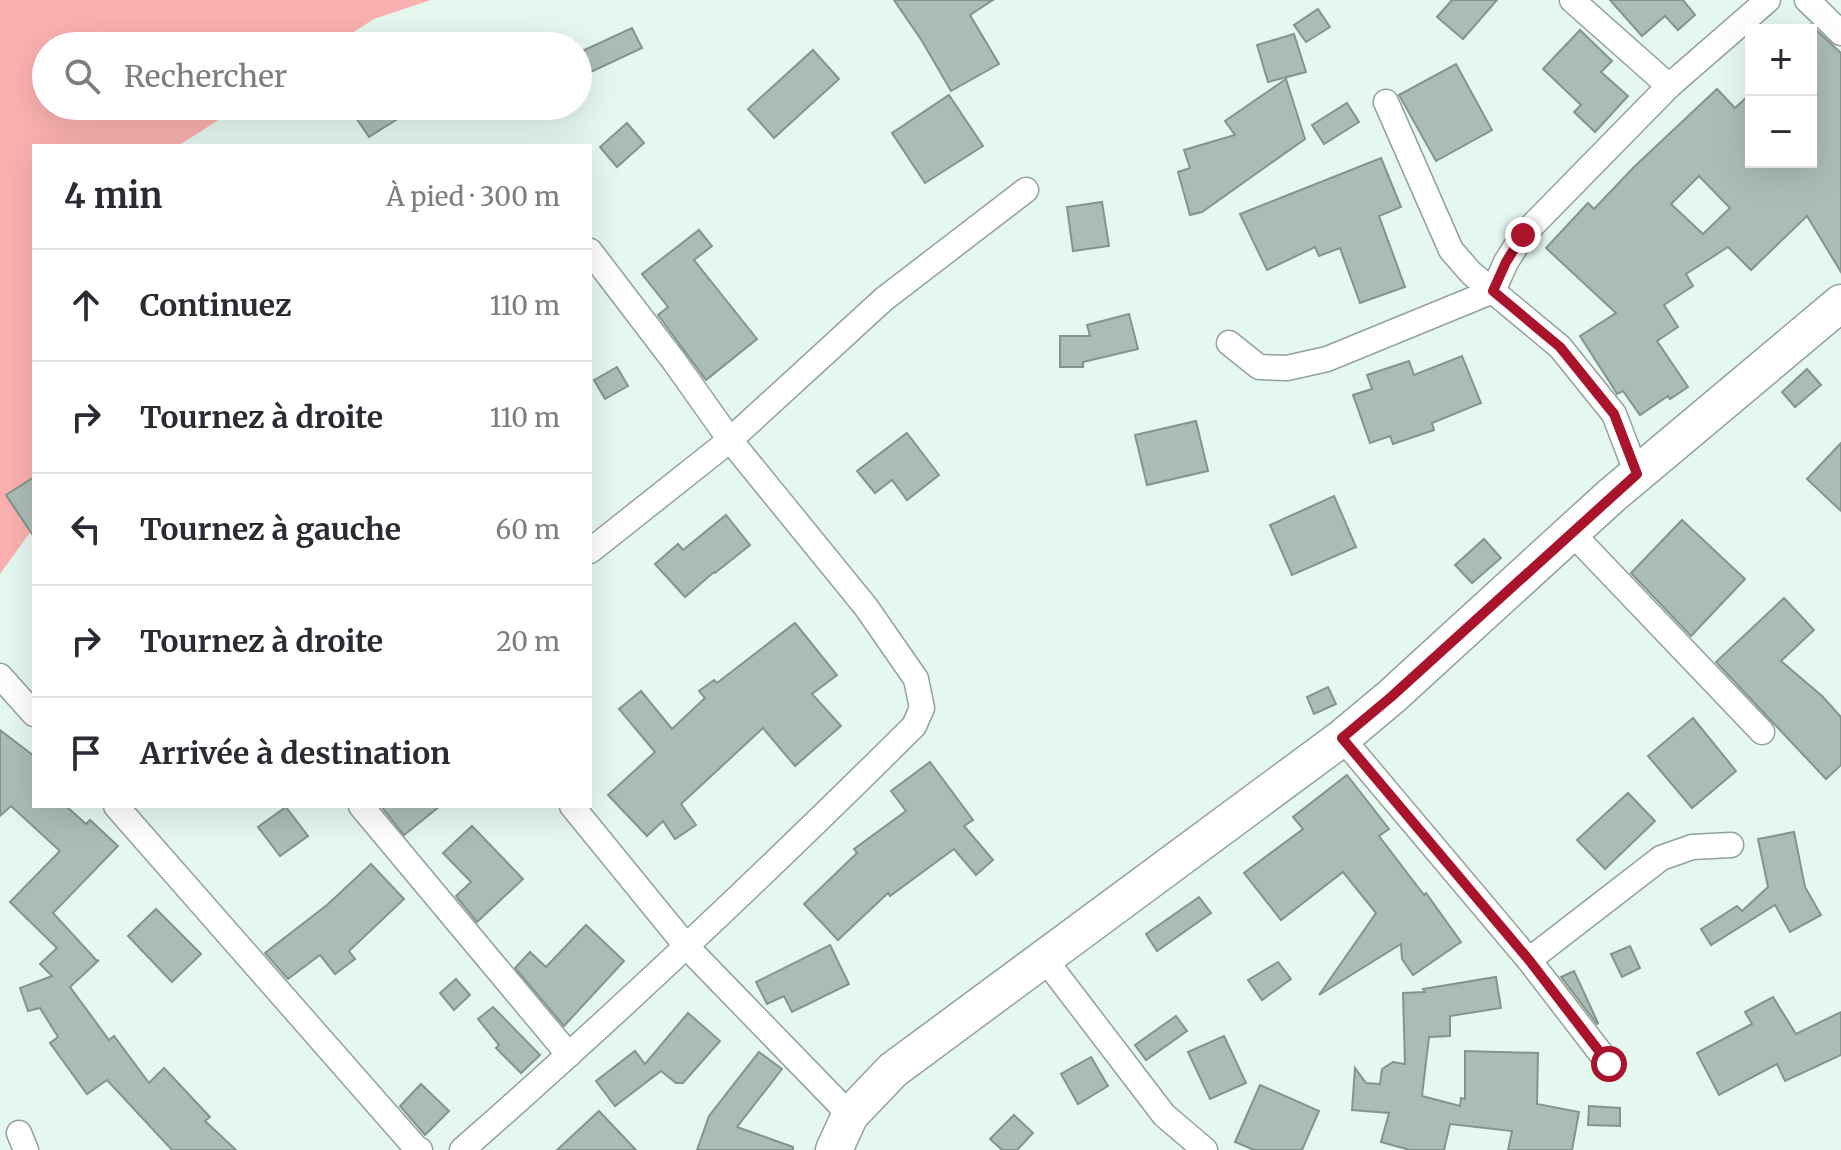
<!DOCTYPE html>
<html lang="fr">
<meta charset="utf-8">
<style>
body{margin:0;font-family:Merriweather,serif;background:#f7f7f7;color:#2b2b33}
.controls{position:absolute;right:24px;top:24px;display:grid;overflow:hidden;border-radius:0px;box-shadow:0 8px 32px #0002}
.controls button{width:72px;height:72px;display:grid;place-items:center;padding:0;border:0;border-bottom:2px solid #e1e1e2;background:#fff;color:#2b2b33;font:40px sans-serif}
.stop{position:absolute;width:24px;height:24px;margin:-18px;border:6px solid #aa132c;border-radius:50%;background:#fff}
.stop.end{background:#aa132c;border-color:#fff;box-shadow:0 2px 8px #0008}
.list{margin:0;padding:0;list-style:none}
h2{display:flex;justify-content:space-between;align-items:center;height:104px;margin:0;padding:0 32px;font-size:34px}
h2 small{font-size:26px;font-weight:400;color:#7c7c81}
.list li{display:grid;grid-template-columns:52px 1fr auto;gap:24px;align-items:center;box-sizing:border-box;height:112px;padding:0 32px;border-top:2px solid #e1e1e2}
.list b{display:block;font-size:30px;white-space:nowrap}
.list em{font-size:26px;font-style:normal;color:#7c7c81}
.icon{flex:none;width:44px;height:44px;fill:none;stroke:currentColor;stroke-width:2;stroke-linecap:round;stroke-linejoin:round}
.map{position:relative;flex:none;width:1841px;height:1150px;overflow:hidden}
.search{position:absolute;background:#fff;box-shadow:0 8px 32px #0002;left:32px;top:32px;width:560px;height:88px;display:flex;align-items:center;gap:20px;box-sizing:border-box;padding:0 28px;border-radius:44px;color:#7c7c81;font-size:30px}
.panel{position:absolute;background:#fff;box-shadow:0 8px 32px #0002;left:32px;top:144px;width:560px;height:664px;border-radius:0px}
.map>svg:first-child{display:block}
.green{fill:#fab1af}
.building{fill:#aabdb4;stroke:#83948c;stroke-width:2;fill-rule:evenodd}
.lines{fill:none;stroke-linecap:round;stroke-linejoin:round}
.street-casing{stroke:#91a29a;stroke-width:27}
.secondary-casing{stroke:#91a29a;stroke-width:39}
.street{stroke:#fff;stroke-width:24}
.secondary{stroke:#fff;stroke-width:36}
.route{stroke:#aa132c;stroke-width:10}
</style>
<div class="map">
<svg width="1841" height="1150" viewBox="0 0 1841 1150">
<rect width="100%" height="100%" fill="#e5f8ef"/>
<polygon class="green" points="0,0 431,0 374,19 332,46 46,46 46,106 240,106 178,146 34,146 34,527 0,574"/>
<g class="building">
<polygon points="894,0 993,0 970,15 999,64 951,91 922,41"/>
<polygon points="1452,0 1497,0 1463,39 1437,17"/>
<polygon points="1610,0 1683,0 1695,15 1678,30 1665,16 1642,36"/>
<polygon points="1318,9 1330,27 1306,42 1294,25"/>
<path d="M1811,25L1841,53V272L1807,216L1751,270L1728,247L1686,274L1693,286L1664,305L1678,327L1657,341L1688,387L1670,399L1668,396L1640,415L1623,391L1617,394L1616,392L1580,336L1616,313L1546,248L1588,203L1594,209L1634,167L1717,89L1735,108L1751,93V162H1811ZM1699,176L1730,208L1703,234L1671,204Z"/>
<polygon points="632,28 642,48 578,78 578,53"/>
<polygon points="1580,30 1612,61 1601,72 1628,96 1595,132 1574,112 1581,105 1543,69"/>
<polygon points="1294,34 1306,72 1268,82 1257,45"/>
<polygon points="813,50 839,79 774,138 748,109"/>
<polygon points="1456,64 1492,130 1436,161 1399,95"/>
<polygon points="1286,79 1305,139 1202,212 1190,215 1178,172 1190,168 1184,150 1235,135 1225,121"/>
<polygon points="949,95 983,146 925,183 892,133"/>
<polygon points="1347,103 1359,122 1324,144 1312,125"/>
<polygon points="348,106 418,106 369,137"/>
<polygon points="627,123 644,143 617,167 600,147"/>
<polygon points="1381,158 1401,207 1379,216 1405,287 1360,303 1340,248 1319,256 1315,247 1267,270 1240,214"/>
<polygon points="1102,202 1109,246 1073,251 1067,207"/>
<polygon points="699,230 712,246 694,260 757,339 706,380 658,315 668,307 642,274"/>
<polygon points="1129,314 1138,349 1083,362 1083,367 1060,367 1060,336 1090,336 1087,325"/>
<polygon points="1462,356 1481,403 1432,423 1434,430 1393,444 1390,436 1370,443 1353,395 1372,389 1367,375 1409,361 1414,375"/>
<polygon points="617,367 628,386 605,399 594,380"/>
<polygon points="1807,369 1821,385 1795,407 1782,392"/>
<polygon points="1196,421 1208,471 1147,485 1135,435"/>
<polygon points="907,433 939,475 907,500 892,480 875,493 857,471"/>
<polygon points="1841,443 1841,511 1807,479"/>
<polygon points="34,477 34,537 6,495"/>
<polygon points="1334,496 1356,547 1292,575 1270,525"/>
<polygon points="726,515 750,545 715,573 714,572 685,597 655,564 678,544 683,550"/>
<polygon points="1682,520 1745,579 1691,636 1631,573"/>
<polygon points="1484,539 1501,558 1472,583 1455,565"/>
<polygon points="1784,598 1814,630 1781,661 1822,696 1841,717 1841,765 1826,779 1716,662"/>
<polygon points="795,623 837,675 812,694 841,726 795,766 763,728 681,804 696,825 675,839 663,821 647,836 608,795 655,752 619,709 641,691 672,729 705,698 699,691 714,680 717,683"/>
<polygon points="1328,687 1336,704 1314,714 1307,697"/>
<polygon points="1693,718 1736,771 1692,808 1648,756"/>
<polygon points="0,730 34,756 34,806 66,806 86,824 90,820 118,846 53,913 97,961 99,960 70,987 109,1040 114,1036 149,1083 164,1068 210,1117 205,1121 236,1150 172,1150 107,1080 87,1094 50,1043 58,1037 40,1008 28,1011 20,988 52,976 40,964 57,948 10,902 60,851 11,806 0,816"/>
<polygon points="930,762 973,820 964,826 993,860 976,875 954,849 890,896 888,893 838,940 804,904 857,853 854,849 906,811 891,791"/>
<polygon points="1347,775 1389,829 1379,836 1424,895 1426,893 1461,942 1413,975 1402,959 1401,944 1319,995 1376,913 1343,872 1281,920 1244,873 1303,829 1293,817"/>
<polygon points="1628,793 1655,821 1605,869 1577,840"/>
<polygon points="381,806 440,806 404,835"/>
<polygon points="286,807 308,836 280,856 258,827"/>
<polygon points="472,826 523,879 477,922 456,896 471,882 443,853"/>
<polygon points="1794,832 1805,887 1821,915 1790,932 1775,905 1711,945 1701,929 1737,906 1742,911 1768,887 1758,839"/>
<polygon points="371,864 404,899 349,951 355,959 335,974 320,955 288,979 265,953 327,905"/>
<polygon points="1199,897 1211,913 1157,951 1146,934"/>
<polygon points="156,909 201,954 172,982 128,936"/>
<polygon points="586,925 624,961 564,1026 515,968 530,952 546,967"/>
<polygon points="830,945 849,984 792,1012 784,996 767,1004 756,982"/>
<polygon points="1630,946 1640,968 1622,977 1611,954"/>
<polygon points="1278,962 1291,979 1262,1000 1248,980"/>
<polygon points="1574,971 1598,1023 1597,1024 1561,977"/>
<polygon points="1496,977 1501,1008 1450,1016 1450,1036 1429,1037 1422,1096 1460,1106 1461,1098 1465,1099 1465,1051 1538,1053 1537,1104 1579,1112 1572,1150 1508,1150 1512,1131 1450,1124 1444,1150 1410,1150 1381,1142 1389,1113 1352,1110 1355,1068 1366,1083 1380,1084 1382,1069 1393,1062 1405,1064 1403,993 1425,992 1423,989"/>
<polygon points="456,979 470,995 454,1010 440,993"/>
<polygon points="1773,997 1796,1034 1841,1012 1841,1055 1785,1081 1777,1064 1719,1095 1697,1053 1752,1024 1745,1012"/>
<polygon points="493,1007 540,1055 521,1073 496,1048 499,1045 478,1019"/>
<polygon points="688,1013 720,1041 683,1083 676,1083 661,1071 615,1106 596,1081 635,1051 645,1064"/>
<polygon points="1176,1016 1187,1031 1146,1060 1135,1045"/>
<polygon points="1224,1036 1246,1083 1210,1099 1188,1052"/>
<polygon points="759,1052 782,1069 737,1127 793,1147 793,1150 697,1150 709,1116"/>
<polygon points="1091,1057 1108,1086 1078,1104 1061,1074"/>
<polygon points="421,1084 449,1111 425,1135 400,1106"/>
<polygon points="1260,1085 1319,1111 1302,1150 1254,1150 1235,1142"/>
<polygon points="1589,1106 1620,1108 1620,1126 1588,1125"/>
<polygon points="599,1111 636,1150 557,1150"/>
<polygon points="1014,1115 1033,1133 1017,1150 1002,1150 990,1139"/>
</g>
<g class="lines">
<g class="street-casing">
<g id="street">
<polyline points="1572,0 1669,86"/>
<polyline points="1807,0 1841,33"/>
<polyline points="1386,102 1451,250 1471,273 1560,347 1614,414 1637,474"/>
<polyline points="1229,343 1259,367 1287,368 1327,359 1493,291 1506,262 1523,235 1669,86 1768,0"/>
<polyline points="1571,532 1762,732"/>
<polyline points="590,551 730,440 884,299 1026,190"/>
<polyline points="0,676 34,714"/>
<polyline points="1342,738 1529,960 1609,1064"/>
<polyline points="116,806 417,1149 420,1150"/>
<polyline points="361,806 569,1055"/>
<polyline points="572,806 687,947 850,1115"/>
<polyline points="1044,958 1164,1115 1205,1150"/>
<polyline points="1529,960 1661,858 1692,847 1731,845"/>
<polyline points="19,1133 26,1150"/>
<path d="M462,1150C617,1014 767,872 914,726L922,708L916,679L866,607L730,440L674,361L590,251"/>
</g>
</g>
<g class="secondary-casing">
<polyline id="secondary" points="834,1150 850,1115 893,1070 1342,738 1391,697 1611,496 1841,303"/>
</g>
<use href="#street" class="street"/>
<use href="#secondary" class="secondary"/>
</g>
<g class="lines">
<polyline class="route" points="1523,235 1506,262 1493,291 1560,347 1614,414 1637,474 1391,697 1342,738 1529,960 1609,1064"/>
</g>
</svg>
<div class="controls">
<button>+</button>
<button>−</button>
</div>
<div class="stop" style="left:1609px;top:1064px"></div>
<div class="stop end" style="left:1523px;top:235px"></div>
<div class="search"><svg class="icon" aria-label="search" viewBox="0 0 24 24"><circle cx="10" cy="10" r="6"/><path d="M15 15l6 6"/></svg>Rechercher</div>
<section class="panel">
<h2>4 min<small>À pied · 300 m</small></h2>
<ul class="list">
<li><svg class="icon" aria-label="ahead" viewBox="0 0 24 24"><path d="M12 20V5M6 11l6-6 6 6"/></svg><div><b>Continuez</b></div><em>110 m</em></li>
<li><svg class="icon" aria-label="right" viewBox="0 0 24 24"><path d="M7 20v-9h11M14 6l5 5-5 5"/></svg><div><b>Tournez à droite</b></div><em>110 m</em></li>
<li><svg class="icon" aria-label="left" viewBox="0 0 24 24"><path d="M17 20v-9H6M10 6l-5 5 5 5"/></svg><div><b>Tournez à gauche</b></div><em>60 m</em></li>
<li><svg class="icon" aria-label="right" viewBox="0 0 24 24"><path d="M7 20v-9h11M14 6l5 5-5 5"/></svg><div><b>Tournez à droite</b></div><em>20 m</em></li>
<li><svg class="icon" aria-label="arrive" viewBox="0 0 24 24"><path d="M6 21V4h12l-3 4 3 4H6"/></svg><div><b>Arrivée à destination</b></div></li>
</ul>
</section>
</div>
